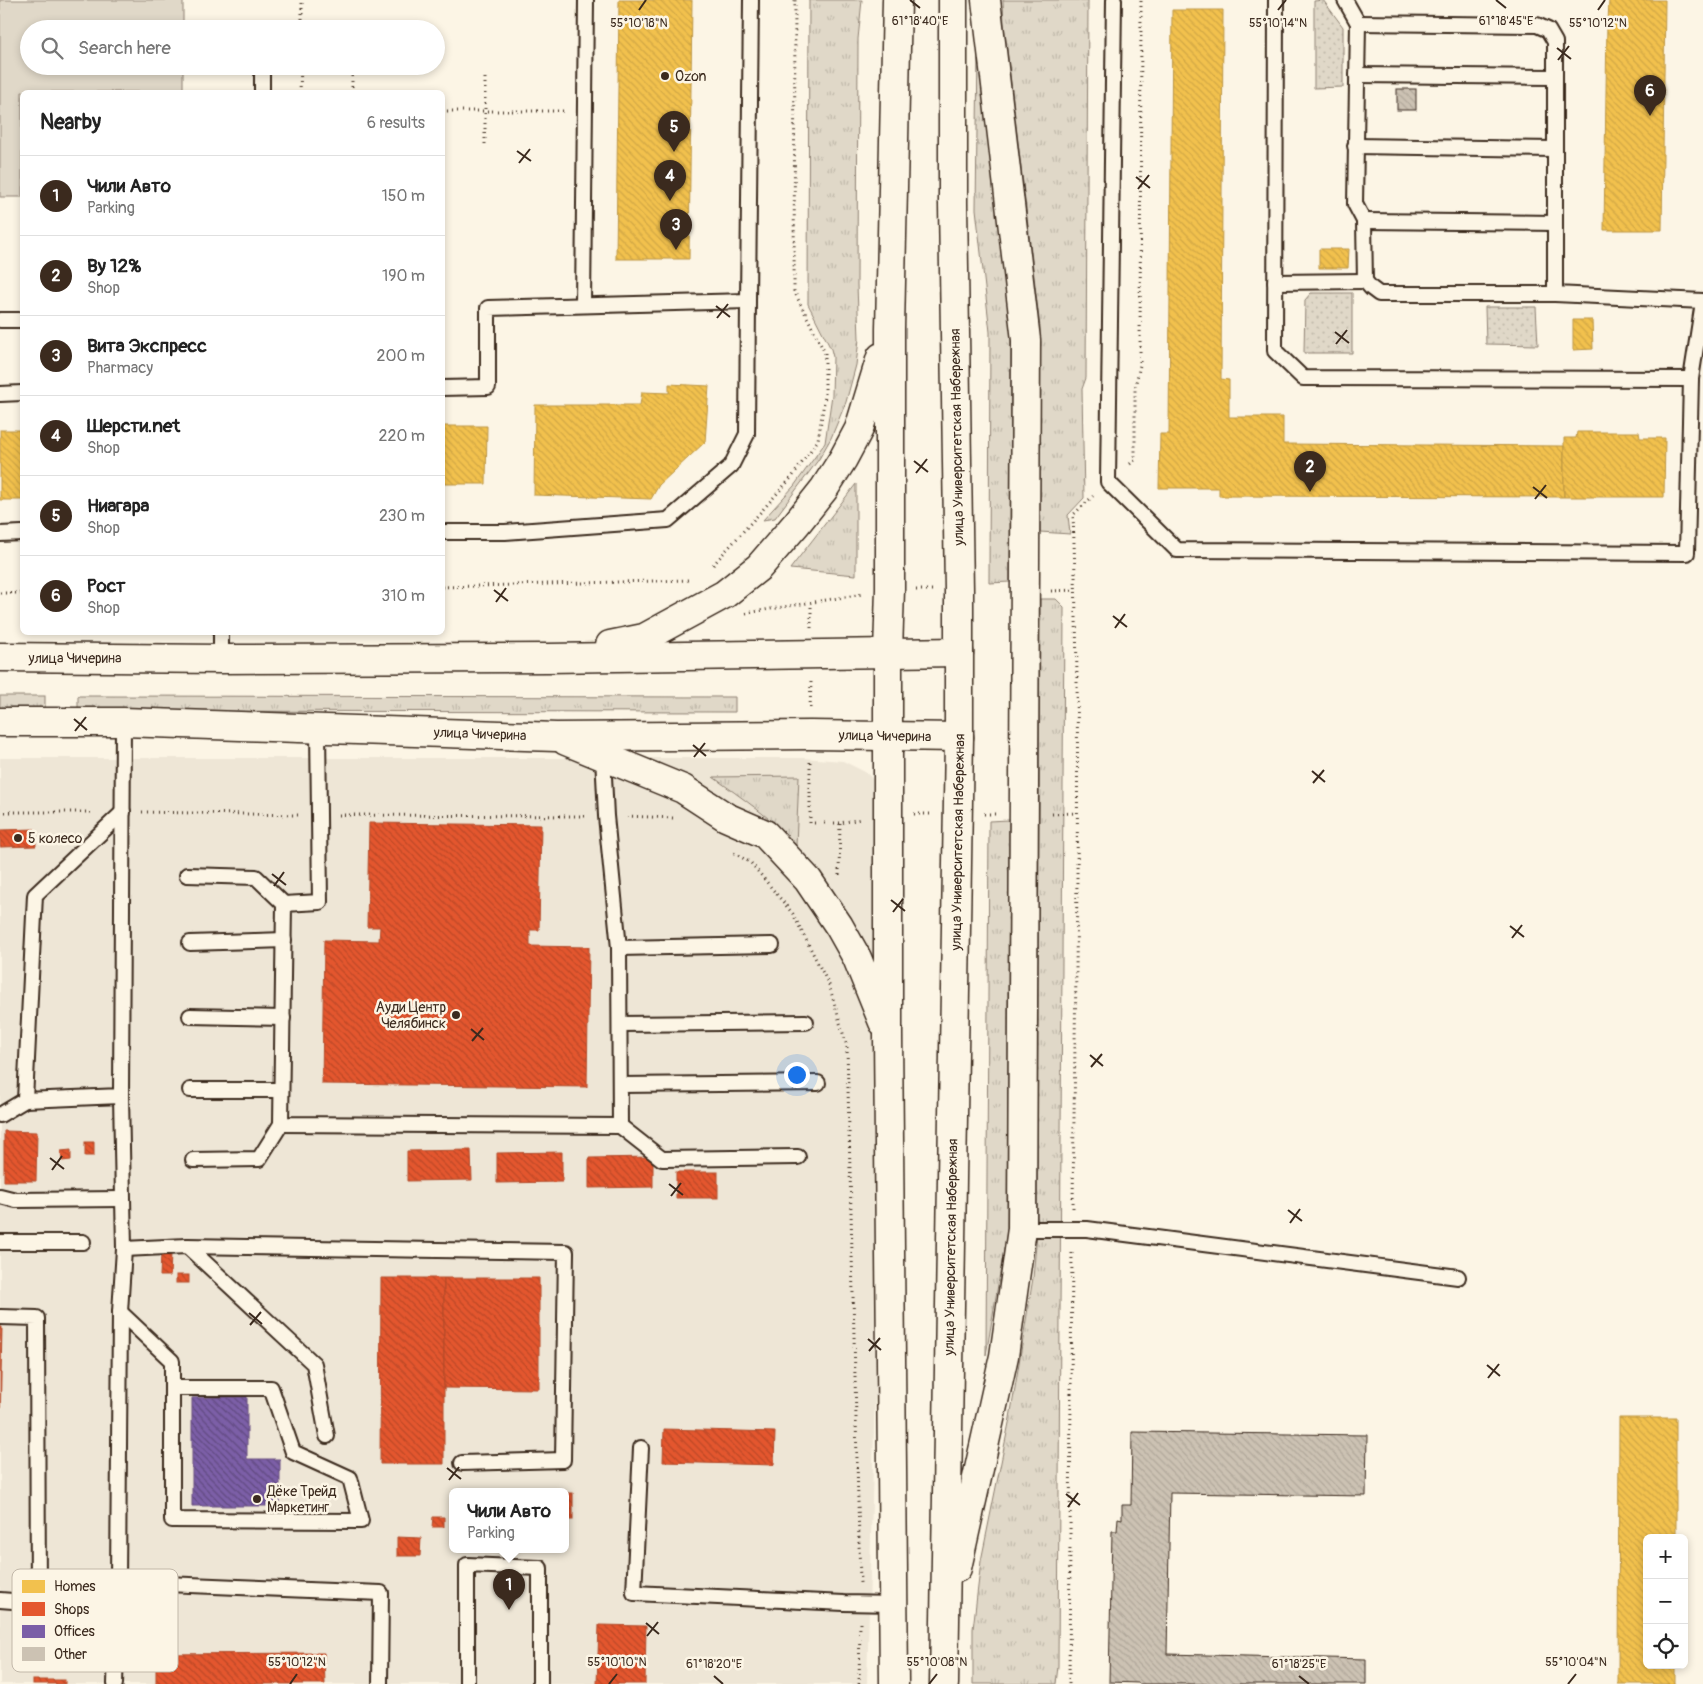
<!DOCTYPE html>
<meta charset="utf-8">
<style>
body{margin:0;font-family:Pangolin,sans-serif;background:#f2f2f2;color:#222}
.controls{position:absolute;right:15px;bottom:15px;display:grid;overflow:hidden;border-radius:8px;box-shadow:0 2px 8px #0003}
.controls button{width:45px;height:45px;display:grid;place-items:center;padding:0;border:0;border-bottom:1px solid #e0e0e0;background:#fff;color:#222;font:25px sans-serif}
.you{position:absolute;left:796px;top:1074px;width:18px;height:18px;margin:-12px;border:4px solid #fff;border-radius:50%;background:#1a73e8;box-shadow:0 0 0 8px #1a73e833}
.badge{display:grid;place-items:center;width:32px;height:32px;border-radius:50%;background:#3b2a1e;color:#fff;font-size:16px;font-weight:700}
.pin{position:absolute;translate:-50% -41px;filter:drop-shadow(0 1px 2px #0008)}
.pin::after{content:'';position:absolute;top:26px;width:18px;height:15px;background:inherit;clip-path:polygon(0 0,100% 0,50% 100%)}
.popup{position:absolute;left:449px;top:1488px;width:120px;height:65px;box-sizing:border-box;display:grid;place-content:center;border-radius:8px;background:#fff;filter:drop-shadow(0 1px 4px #0005);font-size:16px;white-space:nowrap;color:#767676}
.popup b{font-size:19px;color:#222}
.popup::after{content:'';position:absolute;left:50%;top:100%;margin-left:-10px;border:10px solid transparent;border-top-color:#fff}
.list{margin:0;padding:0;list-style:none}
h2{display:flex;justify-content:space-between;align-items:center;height:65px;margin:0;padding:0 20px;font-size:21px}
h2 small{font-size:16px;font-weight:400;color:#767676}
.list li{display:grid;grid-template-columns:32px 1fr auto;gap:15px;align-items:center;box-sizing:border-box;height:80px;padding:0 20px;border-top:1px solid #e0e0e0}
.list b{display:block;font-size:19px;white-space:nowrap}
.list p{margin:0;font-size:16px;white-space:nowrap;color:#767676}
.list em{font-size:16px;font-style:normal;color:#767676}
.icon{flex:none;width:28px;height:28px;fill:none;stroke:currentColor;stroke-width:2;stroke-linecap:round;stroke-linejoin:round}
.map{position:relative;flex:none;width:1703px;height:1684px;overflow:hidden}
.search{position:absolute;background:#fff;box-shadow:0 2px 8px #0003;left:20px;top:20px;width:425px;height:55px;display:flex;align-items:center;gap:12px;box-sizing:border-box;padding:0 18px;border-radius:28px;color:#767676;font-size:19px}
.panel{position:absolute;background:#fff;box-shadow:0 2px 8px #0003;left:20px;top:90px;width:425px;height:545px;border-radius:8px}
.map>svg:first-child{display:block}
.built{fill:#eee6d6;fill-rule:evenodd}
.grass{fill:url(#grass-tufts);stroke:#8e8173}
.park{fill:url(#park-dots);stroke:#8e8173}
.pitch{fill:#e0d8c8;stroke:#8e8173}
.homes{fill:url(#homes-back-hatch);stroke:#bb9440}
.shops{fill:url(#shops-back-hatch);stroke:#b14a29}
.offices{fill:url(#offices-back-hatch);stroke:#684e7e}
.building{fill:url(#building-back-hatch);stroke:#3b2a1e}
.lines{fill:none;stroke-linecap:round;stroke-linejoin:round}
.service-casing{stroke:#3b2a1e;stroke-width:18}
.primary-casing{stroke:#3b2a1e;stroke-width:31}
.path{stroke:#3b2a1e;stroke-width:3;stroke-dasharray:1 4;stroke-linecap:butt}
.service{stroke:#fcf5e5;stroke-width:14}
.primary{stroke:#fcf5e5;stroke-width:28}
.ticks{fill:none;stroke:#3b2a1e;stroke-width:2}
.poi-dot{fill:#3b2a1e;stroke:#fcf5e5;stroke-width:2}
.labels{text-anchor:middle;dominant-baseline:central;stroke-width:5;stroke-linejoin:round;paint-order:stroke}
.poi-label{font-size:14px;fill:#3b2a1e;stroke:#fcf5e5;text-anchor:start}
.street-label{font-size:14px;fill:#3b2a1e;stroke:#fcf5e5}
.key{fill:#fcf5e5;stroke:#c2b8a9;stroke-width:1}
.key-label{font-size:14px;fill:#3b2a1e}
.ticks-label{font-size:12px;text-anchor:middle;fill:#3b2a1e;stroke:#fcf5e5;stroke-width:5;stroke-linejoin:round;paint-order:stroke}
</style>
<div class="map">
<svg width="1703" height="1684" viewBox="0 0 1703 1684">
<defs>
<pattern id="grass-tufts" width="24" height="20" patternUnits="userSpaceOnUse" patternTransform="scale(1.25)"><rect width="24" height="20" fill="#e0d8c8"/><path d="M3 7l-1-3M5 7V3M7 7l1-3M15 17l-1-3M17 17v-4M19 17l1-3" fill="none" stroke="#c1baab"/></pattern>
<pattern id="park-dots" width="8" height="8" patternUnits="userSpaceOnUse" patternTransform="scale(1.25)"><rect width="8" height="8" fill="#e0d8c8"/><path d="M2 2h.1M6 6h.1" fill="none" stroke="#c1baab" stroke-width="1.8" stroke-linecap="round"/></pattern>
<pattern id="homes-back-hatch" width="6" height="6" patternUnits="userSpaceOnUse" patternTransform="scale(1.25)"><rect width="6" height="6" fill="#f2c14e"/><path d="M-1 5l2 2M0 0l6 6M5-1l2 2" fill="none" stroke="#d0a644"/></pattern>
<pattern id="shops-back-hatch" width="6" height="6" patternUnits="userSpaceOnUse" patternTransform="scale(1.25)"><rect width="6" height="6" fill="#e4572e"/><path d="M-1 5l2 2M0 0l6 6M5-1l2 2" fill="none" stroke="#ba4827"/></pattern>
<pattern id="offices-back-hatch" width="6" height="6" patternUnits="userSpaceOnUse" patternTransform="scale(1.25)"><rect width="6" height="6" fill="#7b5ea7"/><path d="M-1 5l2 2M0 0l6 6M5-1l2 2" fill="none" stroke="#614a80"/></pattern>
<pattern id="building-back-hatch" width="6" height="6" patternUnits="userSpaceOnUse" patternTransform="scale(1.25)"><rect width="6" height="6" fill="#ccc2b3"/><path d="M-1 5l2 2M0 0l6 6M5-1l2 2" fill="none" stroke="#b0a79a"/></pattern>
</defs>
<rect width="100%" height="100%" fill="#fcf5e5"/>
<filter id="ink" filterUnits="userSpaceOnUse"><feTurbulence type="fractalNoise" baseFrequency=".02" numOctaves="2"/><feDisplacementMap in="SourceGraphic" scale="10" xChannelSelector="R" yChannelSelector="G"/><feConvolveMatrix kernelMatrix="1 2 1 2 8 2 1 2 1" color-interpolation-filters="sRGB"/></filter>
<g filter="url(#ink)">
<path class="built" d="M0,758H803L843,761L865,772L881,786L891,806L867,1684H0ZM453,1491H565V1549H453Z"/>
<g class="grass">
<polygon points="809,0 862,0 858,39 857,285 859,339 856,365 846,402 831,438 819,459 775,518 763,520 794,486 825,443 832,395 833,357 831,349 808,304"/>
<polygon points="1003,0 1088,0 1086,378 1082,389 1084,498 1068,515 1070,534 1040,532 1040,327 1004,24"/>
<polygon points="978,51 1011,335 1010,582 989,583 990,332 976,209"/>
<polygon points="856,484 856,575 790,569"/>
<polygon points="1040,599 1056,599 1064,607 1058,1666 1056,1684 973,1684 973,1629 981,1561 1010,1418 1033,1278 1037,1234"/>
<rect x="0" y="696" width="45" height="15"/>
<polygon points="78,696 735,697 735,712 78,711"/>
<path d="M799,776L796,845C772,818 742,798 713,777Z"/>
<polygon points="1009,820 1007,1232 986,1355 989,821"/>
</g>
<g class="park">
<polygon points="1323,0 1343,27 1343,87 1314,88 1314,1"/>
<polygon points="1311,293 1352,293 1352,353 1304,353 1305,300"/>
<polygon points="1485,307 1536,307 1538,345 1486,344"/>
</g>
<polygon class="pitch" points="0,0 183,0 183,29 29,29 29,66 183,66 183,92 22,92 22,197 0,197"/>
<g class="homes">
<polygon points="619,0 692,0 689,259 616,259"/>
<polygon points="1609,0 1665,0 1662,230 1604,230 1607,22 1608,22"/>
<polygon points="1172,10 1223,10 1221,379 1229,380 1229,417 1283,417 1283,444 1564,446 1564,497 1219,496 1219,488 1159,488 1160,434 1169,434"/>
<polygon points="1319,249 1349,249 1348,268 1319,268"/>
<polygon points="1573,320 1592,320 1593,349 1573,350"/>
<polygon points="669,384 709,386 705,442 659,485 651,499 534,495 535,405 640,405 642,392 669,393"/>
<polygon points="442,426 487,426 486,484 442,484"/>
<rect x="0" y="430" width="22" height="70"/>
<polygon points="1577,432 1639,432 1640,438 1665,438 1664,497 1564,497 1564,438 1576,438"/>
<polygon points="1619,1418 1676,1418 1676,1538 1647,1538 1647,1665 1675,1665 1675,1684 1618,1684"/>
</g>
<g class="shops">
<polygon points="369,823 541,825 539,930 530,930 530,946 589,947 587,1087 322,1084 324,940 379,941 380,927 367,927"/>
<polygon points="35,829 36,846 0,847 0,830"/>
<polygon points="4,1131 37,1132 36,1181 4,1181"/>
<rect x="85" y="1142" width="9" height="14"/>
<polygon points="71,1150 71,1160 62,1161 61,1151"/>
<polygon points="471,1150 472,1180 407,1181 407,1151"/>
<polygon points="562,1152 562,1182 497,1183 497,1153"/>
<polygon points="653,1157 653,1187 589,1188 589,1158"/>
<rect x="676" y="1172" width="42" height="26"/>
<polygon points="161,1253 171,1254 170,1276 160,1276"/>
<rect x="176" y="1275" width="13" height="8"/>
<polygon points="381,1278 444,1278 444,1464 380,1464"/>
<polygon points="444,1278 539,1278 539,1389 444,1388"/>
<polygon points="0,1327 2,1327 0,1425"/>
<polygon points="664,1429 775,1432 774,1465 663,1462"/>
<rect x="565" y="1493" width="8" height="27"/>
<polygon points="433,1517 444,1517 444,1527 432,1527"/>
<polygon points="397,1537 421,1538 420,1556 397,1556"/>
<polygon points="599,1625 646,1626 645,1684 597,1684"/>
<polygon points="324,1653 325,1684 156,1684 156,1654"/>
<rect x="33" y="1680" width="32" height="4"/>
</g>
<polygon class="offices" points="247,1397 247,1459 280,1459 280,1506 192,1506 192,1398"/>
<g class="building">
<rect x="1397" y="89" width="19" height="21"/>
<polygon points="1132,1432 1367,1435 1366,1496 1170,1493 1167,1654 1366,1659 1366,1684 1139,1684 1139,1683 1109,1682 1112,1531 1117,1531 1118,1518 1122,1519 1122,1505 1131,1505"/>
</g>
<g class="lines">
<g class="service-casing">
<g id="service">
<polyline points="1114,0 1108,482 1177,550 1687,553 1691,379 1303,378 1275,351 1276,0"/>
<polyline points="1345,0 1358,23 1355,204 1364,221 1365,281 1371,288 1379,294 1555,294"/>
<polyline points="1358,23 1537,25 1548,30 1555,42 1555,294 1703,301"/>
<polyline points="1357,75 1555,77"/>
<polyline points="262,92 262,66"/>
<polyline points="1355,146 1555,149"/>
<polyline points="1364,221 1555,223"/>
<polyline points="1275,282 1365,281"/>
<polyline points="583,305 586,0"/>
<polyline points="0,320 22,320"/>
<polyline points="1691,379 1703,302"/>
<polyline points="442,388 488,387 488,308 748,301 751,0"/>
<polyline points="0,394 22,393"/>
<polyline points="442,532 505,532 668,520 731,466 747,434 748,301"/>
<polyline points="0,534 22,533"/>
<polyline points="221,659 221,632"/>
<polyline points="318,728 320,902 284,904 281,1124 620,1126 619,948 606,816 603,756"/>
<polyline points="187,875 256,877 284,904"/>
<polyline points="190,943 284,940"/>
<polyline points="619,948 772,945"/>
<polyline points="190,1016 283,1018"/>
<polyline points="620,1024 806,1022"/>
<polyline points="620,1085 818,1083"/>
<polyline points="190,1090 281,1090"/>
<polyline points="25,1100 35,895 123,812"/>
<polyline points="0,1115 25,1100 121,1096 123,722"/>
<polyline points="620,1126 662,1159 798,1157"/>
<polyline points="193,1160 259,1159 281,1124"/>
<polyline points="0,1196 16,1200 122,1199"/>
<polyline points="1022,1229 1087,1229 1458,1277"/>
<polyline points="0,1242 83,1242"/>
<polyline points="187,1246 314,1364 327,1436"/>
<polyline points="124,1249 187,1246 566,1252 563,1460 462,1463"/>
<polyline points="120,1312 172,1361 172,1520 361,1521 350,1478 293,1452 271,1388 172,1388"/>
<polyline points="0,1317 37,1318 38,1603 0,1600"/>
<polyline points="641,1448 634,1593 844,1603 894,1604"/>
<polyline points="118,1582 381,1593 380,1684"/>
<polyline points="115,1684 118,1582 120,1312 124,1249 121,1096"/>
<polyline points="467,1684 467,1565 540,1568 540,1684"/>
</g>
</g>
<g class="primary-casing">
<g id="primary">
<polyline points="610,645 644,638 725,594 759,567 797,523 824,489 843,459 859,429 881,357"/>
<polyline points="0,657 221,659 548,658 959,652"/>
<polyline points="0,722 123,722 556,737 810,735 959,737"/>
<polyline points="566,741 683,789 726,817 765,834 808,880 839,926 857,958 883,1022"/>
<polyline points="957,1568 1004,1356 1022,1229 1026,340 986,0"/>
<polyline points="894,1684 888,1035 888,652 890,589 890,329 897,0"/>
<polyline points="944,1684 959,737 959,591 953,204 953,0"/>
</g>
</g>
<g class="path">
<polyline points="302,29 302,0"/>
<polyline points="300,92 301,66"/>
<polyline points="352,92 352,74"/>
<polyline points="442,111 564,111"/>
<polyline points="485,144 485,77"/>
<polyline points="1130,464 1135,460 1135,388 1140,365 1141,0"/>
<polyline points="713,565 792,477 818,440 825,396 825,353 794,291 795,0"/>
<polyline points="442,587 689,580"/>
<polyline points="916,590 933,590"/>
<polyline points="1051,591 1076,590"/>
<polyline points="0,593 22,593"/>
<polyline points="746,613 863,594"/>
<polyline points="811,628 811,603"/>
<polyline points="810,708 811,682"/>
<polyline points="810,762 810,823 840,823"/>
<polyline points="0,812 93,812"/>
<polyline points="142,812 298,815"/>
<polyline points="914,814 930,814"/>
<polyline points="984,814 998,814"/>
<polyline points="1052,814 1076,813"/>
<polyline points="339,815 585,816"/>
<polyline points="627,816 673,818"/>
<polyline points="734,853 751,863 793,914 829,985 847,1047 860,1583"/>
<polyline points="839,875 840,823 861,819"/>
<path d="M1073,1208C1075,978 1082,746 1073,515L1093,496"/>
<polyline points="859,1684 860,1622"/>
<polyline points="1069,1684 1072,1250"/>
</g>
<use href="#service" class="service"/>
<use href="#primary" class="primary"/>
</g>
</g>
<path class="ticks" d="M910,0L920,8M1496,0L1506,8M639,10L646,0M1278,10L1286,0M1598,10L1605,0M1557,48L1571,59M1558,60L1569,46M517,151L531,161M519,163L530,149M1136,177L1150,188M1138,189L1149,175M716,306L730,317M717,318L728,304M1335,332L1349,343M1336,344L1347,330M914,461L928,472M916,473L927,459M1533,487L1547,498M1535,499L1546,485M494,590L508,601M496,602L506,588M1113,616L1127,627M1115,628L1125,614M74,719L87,730M75,731L86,717M693,745L706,756M694,757L705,743M1312,771L1325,782M1313,783L1324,770M272,874L286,885M274,886L284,872M891,900L905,911M893,912L903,899M1510,926L1524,937M1512,938L1522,925M471,1029L484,1040M472,1041L483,1028M1090,1055L1103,1066M1091,1067L1102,1054M50,1158L64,1169M52,1170L62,1156M669,1184L683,1195M671,1196L681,1183M1288,1210L1302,1221M1290,1223L1300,1209M249,1313L262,1324M250,1325L261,1312M868,1339L881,1350M869,1351L880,1338M1487,1365L1500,1376M1488,1378L1499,1364M447,1468L461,1479M449,1480L459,1467M1066,1494L1080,1505M1068,1507L1078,1493M646,1623L659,1634M647,1636L658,1622M714,1676L723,1684M1299,1676L1309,1684M290,1684L297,1674M609,1684L617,1674M929,1684L937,1674M1568,1684L1576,1674"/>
<g class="poi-dot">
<circle cx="665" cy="76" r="5"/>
<circle cx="18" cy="838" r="5"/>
<circle cx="456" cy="1015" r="5"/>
<circle cx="257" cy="1499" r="5"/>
</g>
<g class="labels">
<g class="poi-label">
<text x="675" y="76">Ozon</text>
<text x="28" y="838">5 колесо</text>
<text x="446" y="1007" text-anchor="end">Ауди Центр<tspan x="446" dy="16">Челябинск</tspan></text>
<text x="267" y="1491">Дёке Трейд<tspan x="267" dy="16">Маркетинг</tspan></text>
</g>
<g class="street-label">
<text transform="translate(957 437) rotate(-91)">улица Университетская Набережная</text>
<text x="75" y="658">улица Чичерина</text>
<text transform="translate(480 734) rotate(2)">улица Чичерина</text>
<text transform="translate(885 736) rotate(1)">улица Чичерина</text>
<text transform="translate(958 842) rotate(-89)">улица Университетская Набережная</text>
<text transform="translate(951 1247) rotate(-89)">улица Университетская Набережная</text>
</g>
</g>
<rect x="12" y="1569" width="166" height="103" rx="8" class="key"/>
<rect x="22" y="1580" width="23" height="13" fill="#f2c14e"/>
<rect x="22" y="1602" width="23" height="14" fill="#e4572e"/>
<rect x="22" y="1625" width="23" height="13" fill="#7b5ea7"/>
<rect x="22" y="1647" width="23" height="14" fill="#ccc2b3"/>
<g class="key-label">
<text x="54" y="1591">Homes</text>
<text x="54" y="1614">Shops</text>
<text x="54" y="1636">Offices</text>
<text x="54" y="1659">Other</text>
</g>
<g class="ticks-label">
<text x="920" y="25">61°18'40"E</text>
<text x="1506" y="25">61°18'45"E</text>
<text x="639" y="27">55°10'18"N</text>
<text x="1278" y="27">55°10'14"N</text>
<text x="1598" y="27">55°10'12"N</text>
<text x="297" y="1666">55°10'12"N</text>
<text x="617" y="1666">55°10'10"N</text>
<text x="937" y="1666">55°10'08"N</text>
<text x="1576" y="1666">55°10'04"N</text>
<text x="714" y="1668">61°18'20"E</text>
<text x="1299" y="1668">61°18'25"E</text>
</g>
</svg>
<div class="controls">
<button>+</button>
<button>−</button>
<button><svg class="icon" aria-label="locate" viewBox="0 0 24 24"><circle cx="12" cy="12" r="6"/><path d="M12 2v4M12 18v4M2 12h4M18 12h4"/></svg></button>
</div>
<div class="you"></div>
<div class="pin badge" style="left:509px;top:1610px">1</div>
<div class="popup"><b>Чили Авто</b>Parking</div>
<div class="pin badge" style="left:1310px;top:492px">2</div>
<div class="pin badge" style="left:676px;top:250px">3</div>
<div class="pin badge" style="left:670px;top:201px">4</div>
<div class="pin badge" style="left:674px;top:152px">5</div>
<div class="pin badge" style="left:1650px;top:116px">6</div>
<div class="search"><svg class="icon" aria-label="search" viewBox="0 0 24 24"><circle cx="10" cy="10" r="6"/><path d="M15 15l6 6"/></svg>Search here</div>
<section class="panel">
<h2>Nearby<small>6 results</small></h2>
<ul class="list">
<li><span class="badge">1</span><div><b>Чили Авто</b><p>Parking</p></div><em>150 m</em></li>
<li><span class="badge">2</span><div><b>Ву 12%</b><p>Shop</p></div><em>190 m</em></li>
<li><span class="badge">3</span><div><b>Вита Экспресс</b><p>Pharmacy</p></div><em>200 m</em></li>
<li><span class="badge">4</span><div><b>Шерсти.net</b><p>Shop</p></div><em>220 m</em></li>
<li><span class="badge">5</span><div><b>Ниагара</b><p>Shop</p></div><em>230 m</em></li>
<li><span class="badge">6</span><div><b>Рост</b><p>Shop</p></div><em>310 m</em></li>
</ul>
</section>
</div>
